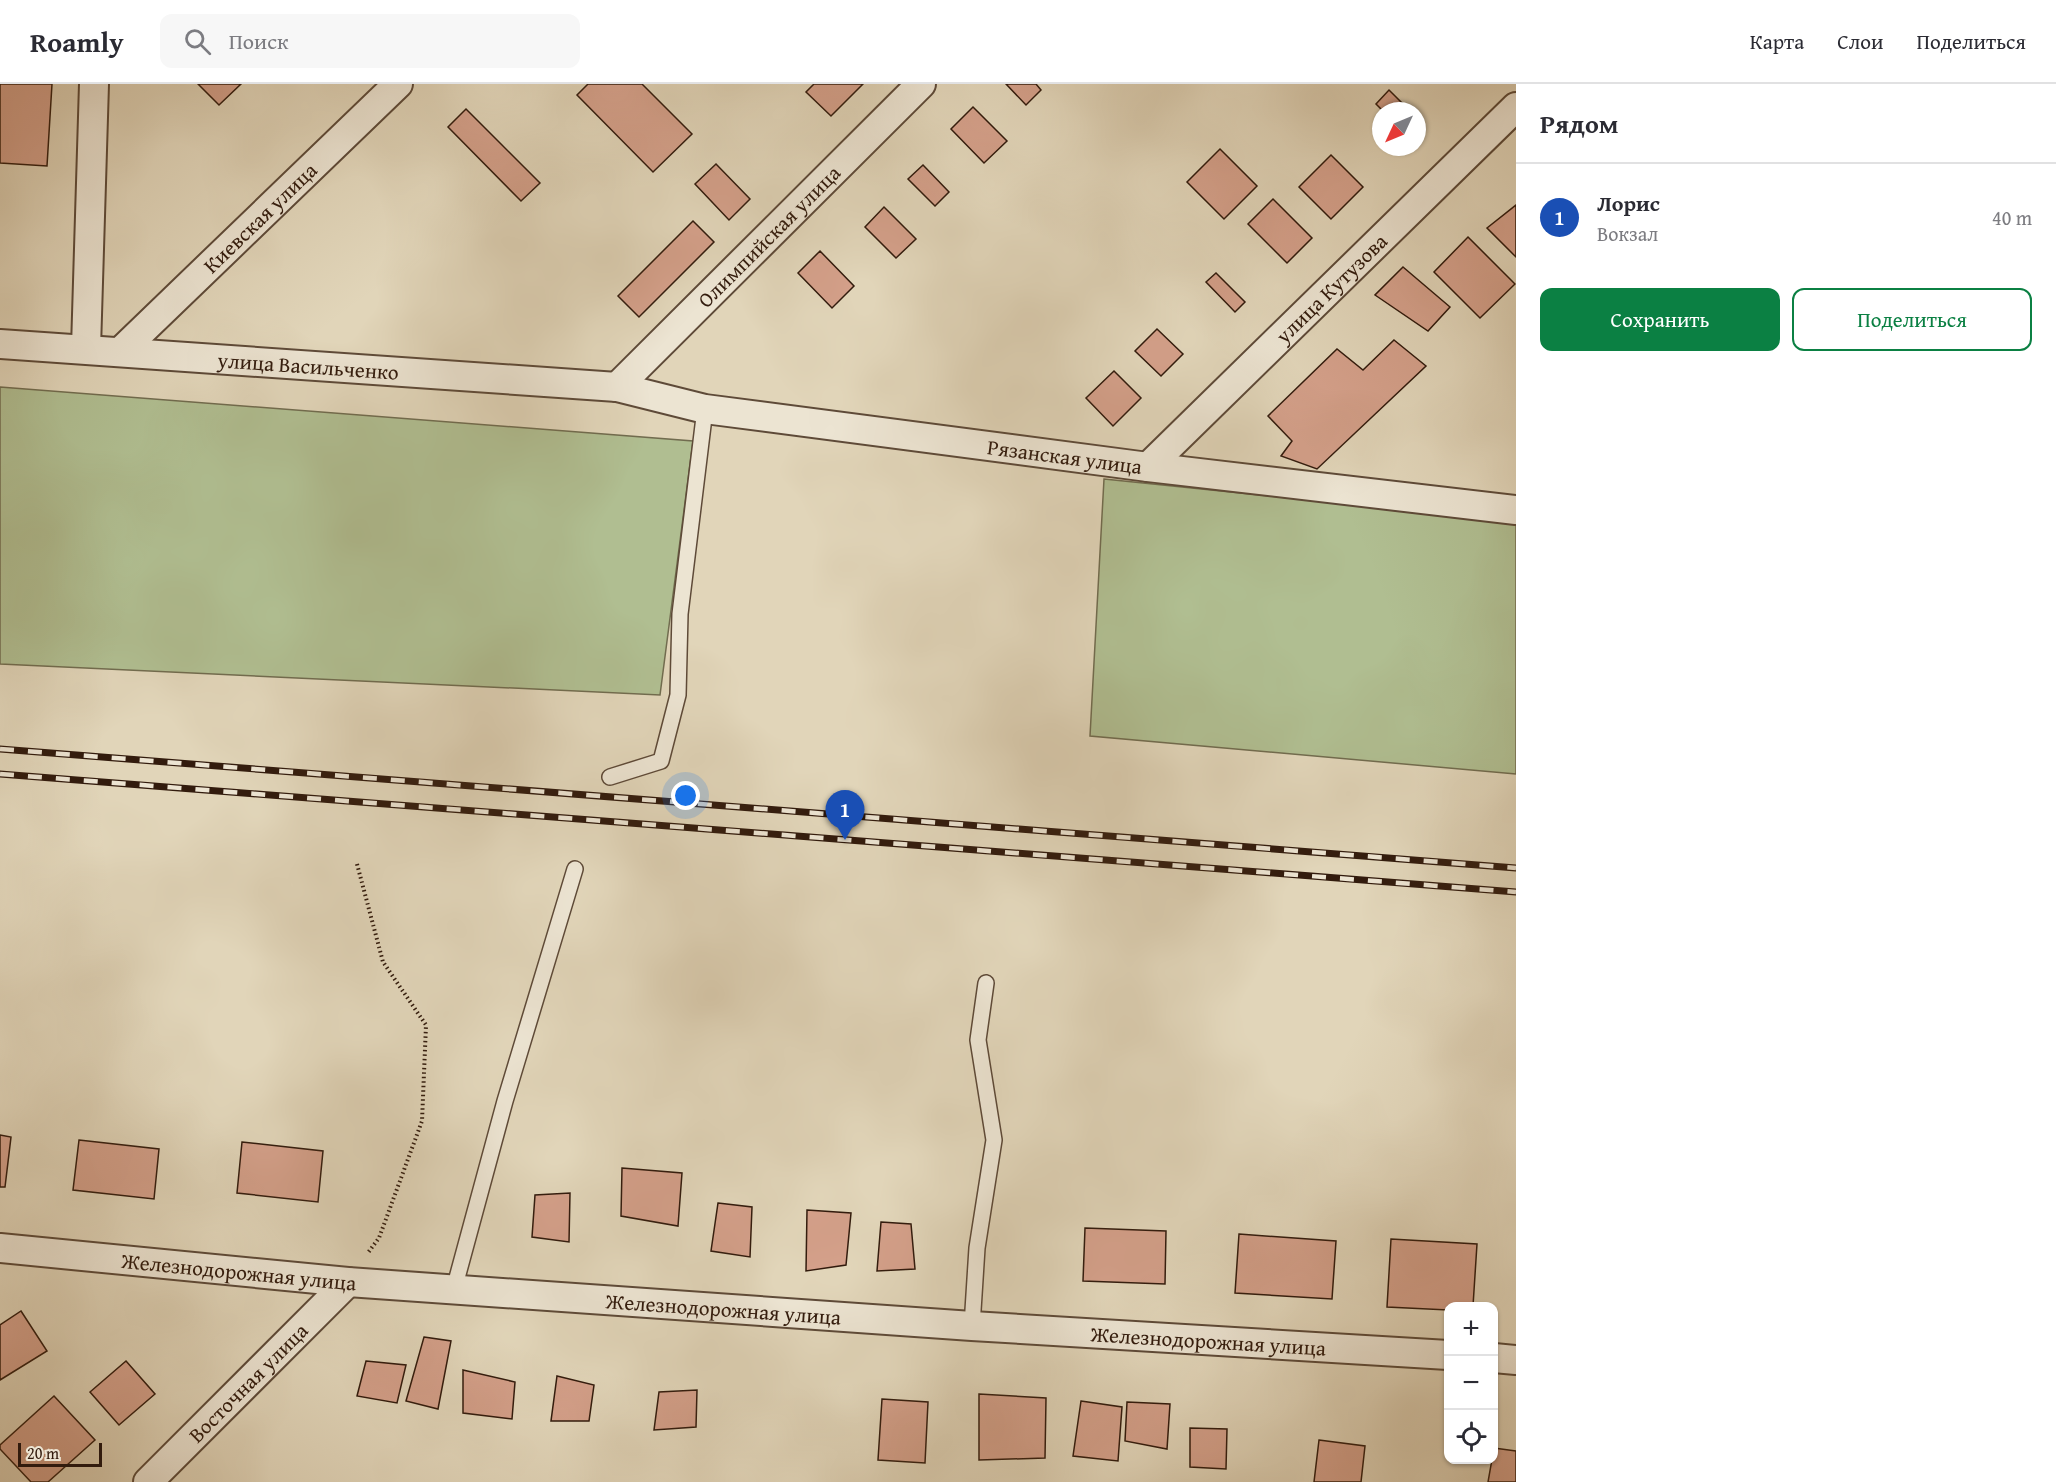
<!DOCTYPE html>
<html lang="ru">
<meta charset="utf-8">
<style>
body{margin:0;font-family:"Gentium Book Plus",serif;background:#f7f7f7;color:#2b2b33}
.controls{position:absolute;right:18px;bottom:18px;display:grid;overflow:hidden;border-radius:12px;box-shadow:0 2px 4px #0004}
.controls button{width:54px;height:54px;display:grid;place-items:center;padding:0;border:0;border-bottom:2px solid #e1e1e2;background:#fff;color:#2b2b33;font:30px sans-serif}
.compass{position:absolute;left:1372px;top:18px;width:54px;height:54px;border-radius:50%;background:#fff;box-shadow:0 2px 4px #0004;rotate:226deg}
.scale{position:absolute;left:18px;bottom:15px;width:84px;box-sizing:border-box;padding-left:6px;border:3px solid #321b0d;border-top:0;font-size:16px;line-height:21px;white-space:nowrap;color:#321b0d;-webkit-text-stroke:4px #ece4d2;paint-order:stroke}
.you{position:absolute;left:686px;top:712px;width:21px;height:21px;margin:-15px;border:4px solid #fff;border-radius:50%;background:#1a73e8;box-shadow:0 0 0 9px #1a73e833}
.badge{display:grid;place-items:center;width:39px;height:39px;border-radius:50%;background:#0b8043;color:#fff;font-size:20px;font-weight:700}
.pin{position:absolute;translate:-50% -50px;filter:drop-shadow(0 2px 3px #0008)}
.pin::after{content:'';position:absolute;top:32px;width:21px;height:18px;background:inherit;clip-path:polygon(0 0,100% 0,50% 100%)}
.list{margin:0;padding:0;list-style:none}
h2{display:flex;justify-content:space-between;align-items:center;height:78px;margin:0;padding:0 24px;font-size:26px}
h2 small{font-size:20px;font-weight:400;color:#7c7c81}
.list li{display:grid;grid-template-columns:39px 1fr auto;gap:18px;align-items:center;box-sizing:border-box;height:108px;padding:0 24px;border-top:2px solid #e1e1e2}
.list b{display:block;font-size:22px;white-space:nowrap}
.list p{margin:0;font-size:20px;white-space:nowrap;color:#7c7c81}
.list em{font-size:20px;font-style:normal;color:#7c7c81}
.actions{display:flex;gap:12px;padding:18px 24px}
.actions a{flex:1;padding:14px 0;border:2px solid #0b8043;border-radius:12px;text-align:center;font-size:21px;color:#0b8043}
.actions .main{background:#0b8043;color:#fff}
.icon{flex:none;width:33px;height:33px;fill:none;stroke:currentColor;stroke-width:2;stroke-linecap:round;stroke-linejoin:round}
.map{position:relative;flex:none;width:1516px;height:1398px;overflow:hidden}
header{display:flex;align-items:center;gap:36px;box-sizing:border-box;height:84px;padding:0 30px;background:#fff;border-bottom:2px solid #e1e1e2}
header strong{font-size:28px}
nav{display:flex;gap:33px;margin-inline-start:auto;font-size:21px}
.search{width:420px;height:54px;background:#f7f7f7;display:flex;align-items:center;gap:15px;box-sizing:border-box;padding:0 21px;border-radius:12px;color:#7c7c81;font-size:22px}
main{display:flex}
aside{flex:1;background:#fff}
.map>svg:first-child{display:block}
.green{fill:#b0be91;stroke:#716c4f;stroke-width:1.5}
.building{fill:#d4a08a;stroke:#321b0d;stroke-width:1.5}
.lines{fill:none;stroke-linecap:round;stroke-linejoin:round}
.service-casing{stroke:#5e4a38;stroke-width:18}
.minor-casing{stroke:#5e4a38;stroke-width:32}
.path{stroke:#321b0d;stroke-width:4;stroke-dasharray:1.5 3;stroke-linecap:butt}
.service{stroke:#ece4d2;stroke-width:15}
.minor{stroke:#ece4d2;stroke-width:28}
.rail-casing{stroke:#321b0d;stroke-width:7}
.rail{stroke:#ece4d2;stroke-width:4.5;stroke-dasharray:14;stroke-linecap:butt}
.labels{text-anchor:middle;dominant-baseline:central;stroke-width:5;stroke-linejoin:round;paint-order:stroke}
.street-label{font-size:21px;fill:#321b0d;stroke:#ece4d2}
</style>
<header>
<strong>Roamly</strong>
<div class="search"><svg class="icon" aria-label="search" viewBox="0 0 24 24"><circle cx="10" cy="10" r="6"/><path d="M15 15l6 6"/></svg>Поиск</div>
<nav><a>Карта</a><a>Слои</a><a>Поделиться</a></nav>
</header>
<main>
<div class="map">
<svg width="1516" height="1398" viewBox="0 0 1516 1398">
<rect width="100%" height="100%" fill="#e1d5b9"/>
<filter id="stains"><feTurbulence type="fractalNoise" baseFrequency=".00333" numOctaves="4"/><feColorMatrix values="0 0 0 0 .2 0 0 0 0 .09 0 0 0 0 .02 0 0 0 .5 -.17"/></filter>
<radialGradient id="worn" r=".72"><stop offset=".6" stop-color="#630" stop-opacity="0"/><stop offset="1" stop-color="#630" stop-opacity=".3"/></radialGradient>
<g class="green">
<polygon points="0,303 693,357 660,611 0,580"/>
<polygon points="1104,395 1516,437 1516,690 1090,652"/>
</g>
<g class="building">
<polygon points="0,0 52,0 47,82 0,79"/>
<polygon points="198,0 241,0 219,21"/>
<polygon points="588,0 642,0 692,50 653,88 577,11"/>
<polygon points="814,0 863,0 831,32 806,8"/>
<polygon points="1006,0 1036,0 1041,6 1026,21"/>
<polygon points="1389,6 1410,27 1383,27 1376,20"/>
<polygon points="973,23 1007,57 984,79 951,45"/>
<polygon points="466,25 540,99 521,117 448,43"/>
<polygon points="1220,65 1257,102 1224,135 1187,98"/>
<polygon points="1331,71 1363,103 1331,135 1299,103"/>
<polygon points="716,80 750,115 729,136 695,100"/>
<polygon points="923,81 949,108 935,122 908,95"/>
<polygon points="1273,115 1312,154 1287,179 1248,140"/>
<polygon points="1516,121 1516,173 1487,144"/>
<polygon points="884,123 916,155 896,174 865,143"/>
<polygon points="693,137 714,158 639,233 618,212"/>
<polygon points="1468,153 1515,200 1480,234 1434,188"/>
<polygon points="820,167 854,202 832,224 798,189"/>
<polygon points="1403,183 1450,223 1428,247 1375,211"/>
<polygon points="1216,189 1245,218 1235,228 1206,198"/>
<polygon points="1157,245 1183,270 1161,292 1135,267"/>
<polygon points="1394,256 1426,282 1317,385 1281,372 1292,357 1268,332 1337,265 1363,286"/>
<polygon points="1114,287 1141,314 1113,342 1086,314"/>
<polygon points="0,1051 11,1053 5,1103 0,1103"/>
<polygon points="79,1056 159,1065 154,1115 73,1106"/>
<polygon points="242,1058 323,1067 318,1118 237,1109"/>
<polygon points="622,1084 682,1089 678,1142 621,1132"/>
<polygon points="570,1109 569,1158 532,1153 535,1111"/>
<polygon points="718,1119 752,1123 750,1173 711,1167"/>
<polygon points="807,1126 851,1129 846,1181 806,1187"/>
<polygon points="881,1138 911,1140 915,1185 877,1187"/>
<polygon points="1085,1144 1166,1147 1165,1200 1083,1197"/>
<polygon points="1239,1150 1336,1157 1332,1215 1235,1209"/>
<polygon points="1391,1155 1477,1160 1473,1222 1448,1222 1448,1226 1387,1223"/>
<polygon points="21,1227 47,1267 0,1296 0,1241"/>
<polygon points="424,1253 451,1257 438,1325 406,1317"/>
<polygon points="126,1277 155,1310 119,1341 90,1308"/>
<polygon points="366,1277 406,1281 397,1319 357,1312"/>
<polygon points="463,1286 515,1298 512,1335 463,1329"/>
<polygon points="557,1292 594,1301 589,1337 551,1337"/>
<polygon points="697,1306 696,1343 654,1346 659,1308"/>
<polygon points="979,1310 1046,1314 1045,1374 979,1376"/>
<polygon points="54,1312 95,1356 48,1398 31,1398 0,1365 0,1361"/>
<polygon points="882,1315 928,1318 925,1379 878,1376"/>
<polygon points="1081,1317 1122,1323 1118,1377 1073,1372"/>
<polygon points="1127,1318 1170,1320 1167,1365 1125,1357"/>
<polygon points="1190,1344 1227,1345 1226,1385 1190,1383"/>
<polygon points="1319,1356 1365,1362 1361,1398 1314,1398"/>
<polygon points="1494,1364 1516,1367 1516,1398 1488,1398"/>
</g>
<g class="lines">
<g class="service-casing">
<g id="service">
<polyline points="610,693 661,677 678,611 680,530 705,325"/>
<polyline points="454,1205 505,1017 575,785"/>
<polyline points="972,1242 977,1164 994,1056 978,956 986,899"/>
</g>
</g>
<g class="minor-casing">
<g id="minor">
<path id="s1" d="M0,260L617,303L705,325L1148,383L1516,426"/>
<polyline points="86,264 94,0"/>
<path id="s2" d="M120,268L398,0"/>
<path id="s3" d="M617,303L921,0"/>
<path id="s4" d="M1148,383L1516,23"/>
<path id="s5" d="M0,1164L348,1198L972,1242L1448,1271"/>
<polyline points="1494,1274 1516,1276"/>
<path id="s6" d="M148,1398L348,1198"/>
</g>
</g>
<polyline class="path" points="357,780 383,878 426,941 422,1037 379,1154 367,1170"/>
<use href="#service" class="service"/>
<use href="#minor" class="minor"/>
<g class="rail-casing">
<g id="rail">
<polyline points="0,665 1516,784"/>
<polyline points="0,690 1516,808"/>
</g>
</g>
<use href="#rail" class="rail"/>
</g>
<g class="labels">
<g class="street-label">
<text stroke="none"><textPath href="#s2" startOffset="194">Киевская улица</textPath></text>
<text stroke="none"><textPath href="#s3" startOffset="214">Олимпийская улица</textPath></text>
<text stroke="none"><textPath href="#s4" startOffset="256">улица Кутузова</textPath></text>
<text stroke="none"><textPath href="#s1" startOffset="309">улица Васильченко</textPath></text>
<text stroke="none"><textPath href="#s1" startOffset="1072">Рязанская улица</textPath></text>
<text stroke="none"><textPath href="#s5" startOffset="240">Железнодорожная улица</textPath></text>
<text stroke="none"><textPath href="#s5" startOffset="726">Железнодорожная улица</textPath></text>
<text stroke="none"><textPath href="#s5" startOffset="1212">Железнодорожная улица</textPath></text>
<text stroke="none"><textPath href="#s6" startOffset="141">Восточная улица</textPath></text>
</g>
</g>
<rect width="100%" height="100%" filter="url(#stains)"/>
<rect width="100%" height="100%" fill="url(#worn)"/>
</svg>
<div class="controls">
<button>+</button>
<button>−</button>
<button><svg class="icon" aria-label="locate" viewBox="0 0 24 24"><circle cx="12" cy="12" r="6"/><path d="M12 2v4M12 18v4M2 12h4M18 12h4"/></svg></button>
</div>
<svg class="compass" viewBox="-18 -18 36 36"><path d="M0-13l5 13h-10z" fill="#e53935"/><path d="M0 13l5-13h-10z" fill="#7c7c81"/></svg>
<div class="scale">20 m</div>
<div class="you"></div>
<div class="pin badge" style="left:845px;top:756px;background:#1a4fb4">1</div>
</div>
<aside>
<h2>Рядом<small></small></h2>
<ul class="list">
<li><span class="badge" style="background:#1a4fb4">1</span><div><b>Лорис</b><p>Вокзал</p></div><em>40 m</em></li>
</ul>
<div class="actions"><a class="main">Сохранить</a><a>Поделиться</a></div>
</aside>
</main>
